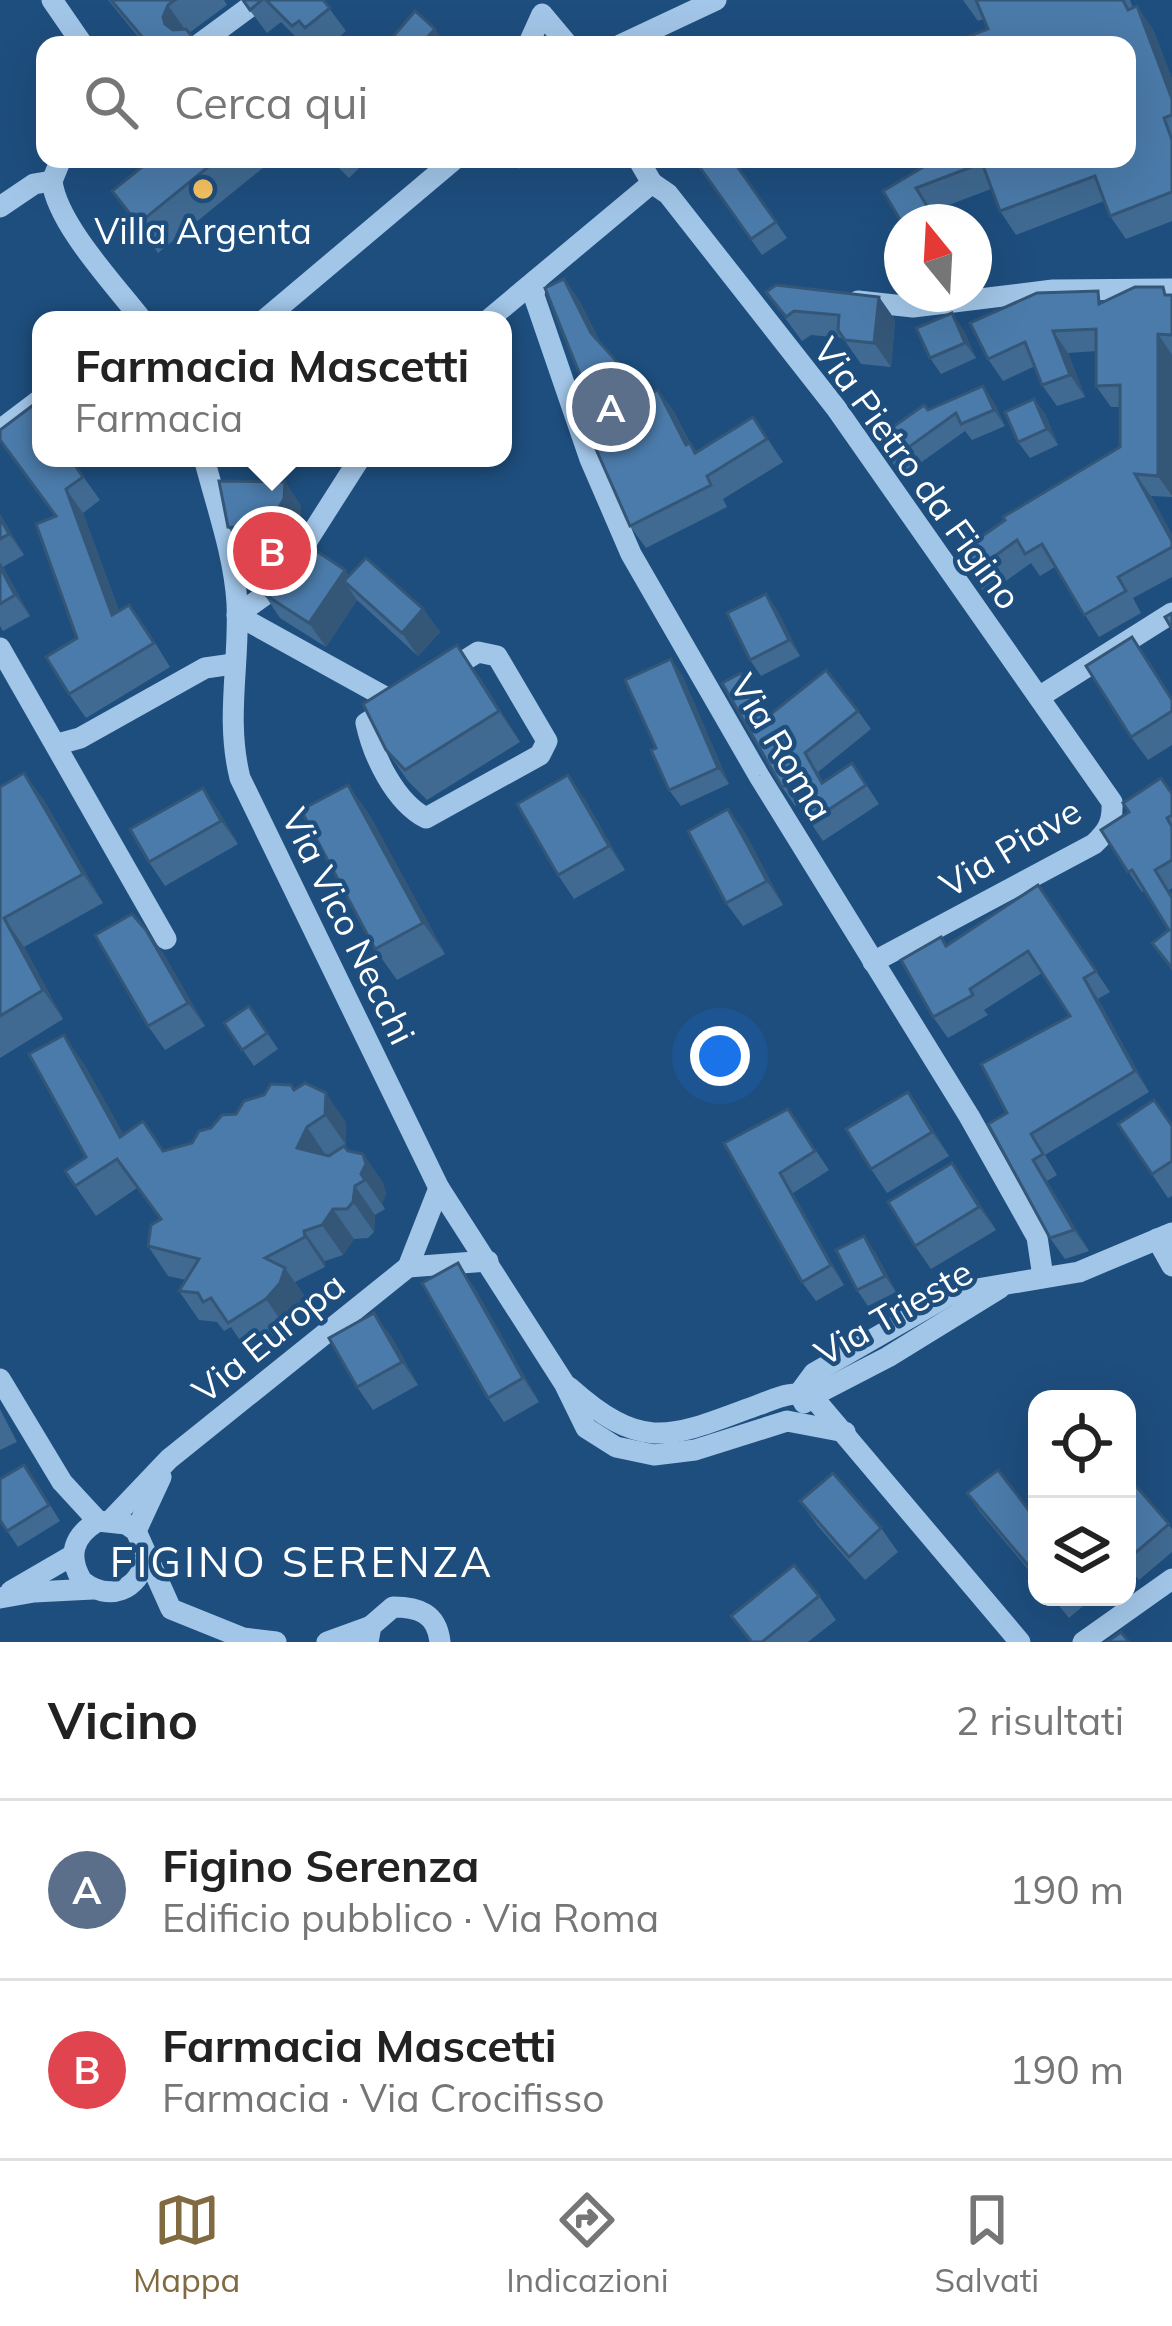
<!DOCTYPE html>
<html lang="it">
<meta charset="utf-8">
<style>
body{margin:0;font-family:Mulish,sans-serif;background:#f6f6f6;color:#222}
.controls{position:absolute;right:36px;bottom:36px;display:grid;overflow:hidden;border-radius:24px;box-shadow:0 12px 48px #0002}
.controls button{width:108px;height:108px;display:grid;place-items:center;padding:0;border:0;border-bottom:3px solid #e0e0e0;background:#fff;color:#222;font:60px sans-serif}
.compass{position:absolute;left:884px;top:204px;width:108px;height:108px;border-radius:50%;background:#fff;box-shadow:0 12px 48px #0002;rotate:342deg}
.you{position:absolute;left:720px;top:1056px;width:42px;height:42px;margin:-30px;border:9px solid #fff;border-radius:50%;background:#1a73e8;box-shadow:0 0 0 18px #1a73e833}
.badge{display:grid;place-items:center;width:78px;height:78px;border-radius:50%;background:#816a3f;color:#fff;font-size:39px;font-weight:700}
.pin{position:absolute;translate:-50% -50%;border:6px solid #fff;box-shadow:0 3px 12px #0006}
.popup{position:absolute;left:32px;top:311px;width:480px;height:156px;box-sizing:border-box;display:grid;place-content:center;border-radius:24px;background:#fff;filter:drop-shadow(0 3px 9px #0005);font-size:39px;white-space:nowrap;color:#767676}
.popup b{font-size:45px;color:#222}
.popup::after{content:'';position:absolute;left:50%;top:100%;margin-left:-24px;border:24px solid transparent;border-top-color:#fff}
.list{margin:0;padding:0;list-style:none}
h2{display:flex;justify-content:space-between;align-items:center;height:156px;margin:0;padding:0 48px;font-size:51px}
h2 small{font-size:39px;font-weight:400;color:#767676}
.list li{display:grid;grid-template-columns:78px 1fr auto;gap:36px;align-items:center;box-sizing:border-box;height:180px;padding:0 48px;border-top:3px solid #e0e0e0}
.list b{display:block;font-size:45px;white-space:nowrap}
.list p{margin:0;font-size:39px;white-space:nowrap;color:#767676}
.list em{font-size:39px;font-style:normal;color:#767676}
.icon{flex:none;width:66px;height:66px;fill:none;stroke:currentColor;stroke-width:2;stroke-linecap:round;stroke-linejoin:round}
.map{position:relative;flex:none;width:1172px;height:1642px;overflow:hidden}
.search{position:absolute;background:#fff;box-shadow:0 12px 48px #0002;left:36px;right:36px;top:36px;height:132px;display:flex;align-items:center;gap:30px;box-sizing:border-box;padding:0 42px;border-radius:24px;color:#767676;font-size:45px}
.sheet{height:516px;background:#fff}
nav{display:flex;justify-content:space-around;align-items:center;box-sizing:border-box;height:168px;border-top:3px solid #e0e0e0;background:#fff;font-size:33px;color:#767676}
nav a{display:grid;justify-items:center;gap:6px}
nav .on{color:#816a3f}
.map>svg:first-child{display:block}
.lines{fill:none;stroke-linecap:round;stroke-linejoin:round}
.minor{stroke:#a2c6e8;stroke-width:21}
.wall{fill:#406a92}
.shaded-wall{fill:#345677}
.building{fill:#4b7baa;stroke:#345677;stroke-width:3}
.poi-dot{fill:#f6c362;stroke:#1e4e7e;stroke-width:4.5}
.labels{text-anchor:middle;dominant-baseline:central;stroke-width:9;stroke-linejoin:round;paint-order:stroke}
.poi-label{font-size:36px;fill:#fff;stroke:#1e4e7e}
.street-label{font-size:36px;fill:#fff;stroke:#1e4e7e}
.quarter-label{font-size:42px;letter-spacing:3px;fill:#fff;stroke:#1e4e7e}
</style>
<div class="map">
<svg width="1172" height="1642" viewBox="0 0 1172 1642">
<rect width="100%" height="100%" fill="#1e4e7e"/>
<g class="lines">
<g class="minor">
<polyline points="52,0 83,45"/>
<polyline points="198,45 259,0"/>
<polyline points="528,45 542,14 568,45"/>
<polyline points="620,45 716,0"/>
<path d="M52,181C57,224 115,285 142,320"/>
<polyline points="52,181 61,159"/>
<path d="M652,183L668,194L836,408L1112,802C1113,822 1108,831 1094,844L873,962"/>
<polyline points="0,207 34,184 52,181"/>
<polyline points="536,280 534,296 590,459 631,554 759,776 969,1116 1037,1237 1043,1277"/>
<polyline points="858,301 913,307 1053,290 1172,289"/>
<polyline points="264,320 455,159"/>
<polyline points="488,320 652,183 638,159"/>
<polyline points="0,430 41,399"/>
<path d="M204,458C216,505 234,554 237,603C240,663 225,718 240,778L439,1188L564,1383L586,1428L616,1447L654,1455L695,1450L787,1421L845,1432"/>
<polyline points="360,458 279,585 237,615 396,703"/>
<polyline points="0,648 166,939"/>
<path d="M478,652L497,656L547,741L540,755L426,818C395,802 373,756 366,723Z"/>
<polyline points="1039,697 1172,613"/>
<polyline points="58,744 80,738 205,668 233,664"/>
<polyline points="1157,1239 1172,1266"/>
<polyline points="408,1267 488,1261"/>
<polyline points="0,1379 62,1482 98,1521"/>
<path d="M569,1387C644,1454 671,1437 758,1405C777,1398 792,1390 812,1396L1020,1642"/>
<polyline points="803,1401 888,1357 1000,1288"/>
<polyline points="804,1403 800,1392 814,1373 953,1293 1079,1272 1172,1233"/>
<polyline points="111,1520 169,1459 408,1267 439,1188"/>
<polyline points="136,1531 161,1477"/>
<path d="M146,1557C139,1591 109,1602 82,1581C67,1556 73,1536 98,1521L126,1524L136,1531L171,1609L243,1638L276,1642"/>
<polyline points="11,1591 73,1555"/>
<polyline points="0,1598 34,1592 93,1589"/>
<polyline points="327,1642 371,1626"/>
<path d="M368,1642L371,1626L393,1607C418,1607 437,1613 440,1642"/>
<polyline points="1083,1642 1172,1579"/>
</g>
</g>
<g class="wall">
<polygon points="108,0 224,0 227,5 189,33 199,45 145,45"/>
<polygon points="242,0 323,0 346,31 330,45 304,45 281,22 267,33"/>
<polygon points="963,0 1130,0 1133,8 1153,29 1172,79 1172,221 1126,239 1110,216 1104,201 1016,235 1000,211 991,189 933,211 939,222 902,222 923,167 988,29 984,19 978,21"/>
<polygon points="152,159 274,159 158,253 112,191"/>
<polygon points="330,159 368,159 349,178"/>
<polygon points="510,159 531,159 519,169"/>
<polygon points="694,159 732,159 787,238 762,255"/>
<polygon points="564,279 580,302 601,344 637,384 640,382 649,394 658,390 674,412 690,443 697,452 753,417 783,462 723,499 727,507 646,548 630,526 593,407"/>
<polygon points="766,292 879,297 895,320 891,367 861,364 843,338 811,335 802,341"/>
<polygon points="1172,295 1172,497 1151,496 1172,535 1172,577 1133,598 1141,613 1099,637 1055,567 1040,576 1031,563 986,595 957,554 1120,447 1120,407 1111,407 1096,386 1096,351 1068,353 1085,397 1057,406 1042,385 1035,366 1003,381 988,359 1105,301"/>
<polygon points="963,329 976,358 941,374 930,358"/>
<polygon points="1034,399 1045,414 1058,445 1030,458 1018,442"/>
<polygon points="994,402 1005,426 972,440 965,431 902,476 876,439 928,410"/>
<polygon points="70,458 100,500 83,513 119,611 146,628 170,667 86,718 69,694 77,638 55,517"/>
<polygon points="285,482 301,506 301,523 279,557 258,557 254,551 244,551 228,527"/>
<polygon points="0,514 24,555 3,567 30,616 3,631 0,626"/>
<polygon points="349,576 423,609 440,632 418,656 357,600 326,647 280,618 264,594"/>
<polygon points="766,594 777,610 800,656 761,676 750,660"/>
<polygon points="1149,661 1172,698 1172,745 1148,760 1131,737"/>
<polygon points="741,673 768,716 858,711 871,729 818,772 823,782 852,763 879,804 823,841 798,804 795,806 782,787"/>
<polygon points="682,675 729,784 681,806 669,790 656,748"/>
<polygon points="479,676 520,742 427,800 408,781 386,750"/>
<polygon points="24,773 45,802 103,903 24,947 63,1019 0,1058 0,787"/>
<polygon points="348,785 370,816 445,954 397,980 375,949"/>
<polygon points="203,788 219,812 238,844 165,886 149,862"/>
<polygon points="1172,794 1172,888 1169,890 1172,895 1172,970 1152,943 1169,930 1145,890 1142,892 1101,830 1129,812"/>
<polygon points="584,798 625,870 574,899 558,875"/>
<polygon points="728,809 745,833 783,905 743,926 726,903"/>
<polygon points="1038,885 1110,992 1098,999 1149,1092 1045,1155 1057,1175 1047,1181 1089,1251 1065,1259 1050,1238 1007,1113 1070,1016 1042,973 984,1010 988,1015 948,1038 933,1017 941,937 946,946"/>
<polygon points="146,930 163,953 205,1026 165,1050 148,1026"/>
<polygon points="249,1006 278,1049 254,1066 224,1023"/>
<polygon points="84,1064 123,1134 164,1151 192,1143 211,1128 236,1114 294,1090 346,1122 346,1145 329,1156 348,1151 363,1154 383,1183 386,1194 382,1203 385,1209 375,1215 374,1232 368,1238 354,1239 343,1255 325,1261 325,1267 295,1282 305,1297 301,1312 286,1328 248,1352 231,1327 224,1331 217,1322 199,1320 179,1291 186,1280 168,1276 148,1246 160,1219 137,1188 96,1216 65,1171 86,1157"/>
<polygon points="788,1109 829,1170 793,1193 844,1285 816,1301 802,1282 724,1143"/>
<polygon points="924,1115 949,1156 887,1193 871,1169"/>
<polygon points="1118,1124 1172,1125 1172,1196 1168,1198"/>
<polygon points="969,1187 996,1230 931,1269 915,1246"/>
<polygon points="875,1252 896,1292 868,1306 857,1290"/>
<polygon points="474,1287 539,1402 504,1422 488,1398"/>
<polygon points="391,1336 418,1385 373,1410 357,1387"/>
<polygon points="0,1409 17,1442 0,1450"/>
<polygon points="35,1481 60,1521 18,1547 0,1520"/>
<polygon points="1136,1486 1172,1529 1172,1552 1139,1580 1129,1568 1127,1570 1127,1493"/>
<polygon points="967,1493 1037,1521 1037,1580 980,1512"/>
<polygon points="800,1501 881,1528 898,1552 865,1580 817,1525"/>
<polygon points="819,1596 836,1620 808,1642 750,1642 731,1616"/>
<polygon points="1052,1597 1094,1597 1069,1618"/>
</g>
<g class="shaded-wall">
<polygon points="168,5 188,34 183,45 165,24 163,17"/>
<polygon points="1137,6 1153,29 1172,79 1172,99"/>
<polygon points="435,29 446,45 420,45"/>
<polygon points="564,279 580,302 607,355 591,333"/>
<polygon points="879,297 895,320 891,367 874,343"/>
<polygon points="952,313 963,329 976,358 965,343"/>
<polygon points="1053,331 1068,353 1085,397 1070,375"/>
<polygon points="1158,334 1172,355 1172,496 1158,476"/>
<polygon points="983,386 994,402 1005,426 994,410"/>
<polygon points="658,390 674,412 702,468 686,445"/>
<polygon points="1034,399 1045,414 1058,445 1047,429"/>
<polygon points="1135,474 1151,496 1172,535 1172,541"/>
<polygon points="285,482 301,506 301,523 279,557 262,534"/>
<polygon points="66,489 83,513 129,639 112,615"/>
<polygon points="0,514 24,555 9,534 0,518"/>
<polygon points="0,562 30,616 15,595 0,567"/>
<polygon points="345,570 362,593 344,581 357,600 326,647 309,623"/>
<polygon points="766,594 777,610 800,656 789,640"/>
<polygon points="423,609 440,632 418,656 402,633"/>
<polygon points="457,645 479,676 520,742 499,711"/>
<polygon points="671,659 682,675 729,784 718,768"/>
<polygon points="741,673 754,691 779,737 766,718"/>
<polygon points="24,773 45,802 103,903 83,874"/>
<polygon points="568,775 584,798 625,870 609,846"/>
<polygon points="348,785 370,816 445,954 423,923"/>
<polygon points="203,788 219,812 238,844 221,821"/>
<polygon points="728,809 745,833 783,905 767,881"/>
<polygon points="4,918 24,947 63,1019 43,990"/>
<polygon points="146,930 163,953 205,1026 188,1003"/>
<polygon points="1084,978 1098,999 1149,1092 1135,1071"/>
<polygon points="64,1035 84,1064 141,1166 120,1137"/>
<polygon points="908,1092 924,1115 949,1156 932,1132"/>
<polygon points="326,1093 346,1122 346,1145 325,1115"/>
<polygon points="307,1127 327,1157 297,1148"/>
<polygon points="363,1154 383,1183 386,1194 382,1203 385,1209 361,1174"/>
<polygon points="1033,1160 1047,1181 1089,1251 1074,1230"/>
<polygon points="952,1163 969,1187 996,1230 979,1207"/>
<polygon points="780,1173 793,1193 844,1285 831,1265"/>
<polygon points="355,1186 375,1215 374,1232 353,1202"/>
<polygon points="333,1209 354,1239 343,1255 322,1225"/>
<polygon points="304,1231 325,1261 325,1267 305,1237"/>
<polygon points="864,1236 875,1252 896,1292 885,1276"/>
<polygon points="458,1263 474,1287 539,1402 523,1378"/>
<polygon points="285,1268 305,1297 301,1312 286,1328 266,1299"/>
<polygon points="374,1313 391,1336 418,1385 402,1362"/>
</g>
<g class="building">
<polygon points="111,0 175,0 168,5 163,17 165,24 173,30 186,29 199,45 149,45"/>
<polygon points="243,0 262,0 250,10"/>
<polygon points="266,0 323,0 330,8 305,28 299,21 292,26"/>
<polygon points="976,0 1123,0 1128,10 1137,6 1172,99 1172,115 1164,118 1172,140 1172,192 1110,216 1095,176 1000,211 982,163 916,188 937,222 902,223 883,191 923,167 920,159 1127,159 1127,45 946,45 988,29"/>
<polygon points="415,11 435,29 420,45 386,45"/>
<polygon points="152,159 218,159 138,224 112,191"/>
<polygon points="694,159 732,159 776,222 751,239"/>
<polygon points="564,279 591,333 637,384 640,382 647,395 658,390 686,445 690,443 695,453 753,417 767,439 707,476 711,485 630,526 588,431 582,412 593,407 545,288"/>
<polygon points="776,285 879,297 874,343 845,340 838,330 839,315 794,311 786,317 766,292"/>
<polygon points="1135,287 1163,287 1165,295 1172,295 1172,335 1158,334 1158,476 1135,474 1172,541 1172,547 1118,577 1126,591 1084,615 1042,544 1025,554 1017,540 970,574 957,554 1005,520 1003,517 1120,447 1120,385 1096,386 1096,329 1053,331 1070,375 1042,385 1025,342 988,359 970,323 1037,293 1098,291 1099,304"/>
<polygon points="952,313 965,343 930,358 916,328"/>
<polygon points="983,386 994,410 961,424 956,413 891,460 876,439 924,405 928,410"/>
<polygon points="1034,399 1047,429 1018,442 1005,412"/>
<polygon points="32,406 41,419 41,458 70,458 83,477 66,489 112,615 129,605 154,643 69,694 46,657 77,638 36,524 56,516 0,440 0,430"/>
<polygon points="219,481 285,482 284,499 262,534 241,533 241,528 228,527"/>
<polygon points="0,518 9,534 0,539"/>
<polygon points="300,540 345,570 309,623 264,594"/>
<polygon points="366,558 423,609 402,633 344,581"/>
<polygon points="0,567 15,595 0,604"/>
<polygon points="766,594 789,640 750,660 727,613"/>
<polygon points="1172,613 1172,629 1165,617"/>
<polygon points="1132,637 1172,700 1172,711 1131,737 1086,666"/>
<polygon points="457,645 499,711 405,770 386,750 363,704"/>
<polygon points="671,659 718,768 669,790 651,750 656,748 625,680"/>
<polygon points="826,670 858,711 805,753 822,783 852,763 866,785 810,822 786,785 782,787 722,683 741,673 766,718"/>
<polygon points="24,773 83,874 4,918 43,990 0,1016 0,787"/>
<polygon points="568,775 609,846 558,875 517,804"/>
<polygon points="1161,778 1172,794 1172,815 1167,818 1172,827 1172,860 1155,870 1172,898 1172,968 1152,943 1169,930 1132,870 1128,872 1101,830 1129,812 1123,803"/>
<polygon points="348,785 423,923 375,949 301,810"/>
<polygon points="203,788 221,821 149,862 130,829"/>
<polygon points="728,809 767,881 726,903 688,831"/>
<polygon points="1038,885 1096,971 1084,978 1135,1071 1031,1134 1043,1154 1033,1160 1074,1230 1050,1238 988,1124 1007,1113 981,1064 1070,1016 1028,951 970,989 973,995 933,1017 901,960 941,937 946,946"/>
<polygon points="132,914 146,930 188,1003 148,1026 95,935"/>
<polygon points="249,1006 267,1033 242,1050 224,1023"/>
<polygon points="64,1035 120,1137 143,1121 163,1151 192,1143 199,1131 211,1128 222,1115 236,1114 244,1101 264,1095 271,1084 291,1085 294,1090 305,1083 326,1093 325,1115 307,1127 297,1148 329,1156 344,1146 348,1151 363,1154 366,1164 361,1174 365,1180 355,1186 353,1202 347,1209 333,1209 322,1225 304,1231 305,1237 265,1258 285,1268 280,1283 266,1299 228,1323 211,1298 203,1302 198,1293 179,1291 199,1259 148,1246 151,1225 161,1219 117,1159 75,1186 65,1171 86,1157 29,1054"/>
<polygon points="908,1092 932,1132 871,1169 846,1129"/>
<polygon points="1154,1100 1172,1126 1172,1161 1152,1174 1118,1124"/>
<polygon points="788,1109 815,1151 780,1173 831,1265 802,1282 724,1143"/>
<polygon points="952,1163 979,1207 915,1246 888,1202"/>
<polygon points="864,1236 885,1276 857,1290 836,1250"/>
<polygon points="458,1263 523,1378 488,1398 422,1283"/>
<polygon points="374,1313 402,1362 357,1387 329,1338"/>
<polygon points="24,1465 49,1505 7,1531 0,1520 0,1479"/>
<polygon points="998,1470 1037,1521 1037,1576 967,1493"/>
<polygon points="833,1473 881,1528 849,1557 800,1501"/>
<polygon points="1136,1486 1169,1524 1127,1560 1127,1493"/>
<polygon points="794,1565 819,1596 762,1642 752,1642 731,1616"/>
<polygon points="1121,1632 1129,1642 1107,1642"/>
</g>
<circle class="poi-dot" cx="203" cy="189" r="12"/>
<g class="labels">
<g class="poi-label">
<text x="203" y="230">Villa Argenta</text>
</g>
<g class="street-label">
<text transform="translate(918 473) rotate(54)">Via Pietro da Figino</text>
<text transform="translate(782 747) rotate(59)">Via Roma</text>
<text transform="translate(1010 847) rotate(-31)">Via Piave</text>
<text transform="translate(349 926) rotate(64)">Via Vico Necchi</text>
<text transform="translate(893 1312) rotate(-30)">Via Trieste</text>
<text transform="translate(268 1337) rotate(-39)">Via Europa</text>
</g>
<g class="quarter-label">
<text x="302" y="1561">FIGINO SERENZA</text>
</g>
</g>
</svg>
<div class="controls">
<button><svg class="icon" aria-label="locate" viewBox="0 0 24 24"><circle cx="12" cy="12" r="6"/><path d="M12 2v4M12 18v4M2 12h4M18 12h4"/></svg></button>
<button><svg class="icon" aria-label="layers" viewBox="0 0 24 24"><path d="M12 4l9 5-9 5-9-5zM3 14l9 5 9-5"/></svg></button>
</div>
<svg class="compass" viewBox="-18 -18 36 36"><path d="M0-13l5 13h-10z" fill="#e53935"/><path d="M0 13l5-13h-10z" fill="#767676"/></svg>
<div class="you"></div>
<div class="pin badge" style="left:611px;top:407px;background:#5c6f8a">A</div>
<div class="pin badge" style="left:272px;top:551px;background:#e0444e">B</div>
<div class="popup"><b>Farmacia Mascetti</b>Farmacia</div>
<div class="search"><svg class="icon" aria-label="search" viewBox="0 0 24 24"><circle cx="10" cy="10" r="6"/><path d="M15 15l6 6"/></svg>Cerca qui</div>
</div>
<section class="sheet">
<h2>Vicino<small>2 risultati</small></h2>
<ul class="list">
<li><span class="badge" style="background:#5c6f8a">A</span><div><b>Figino Serenza</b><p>Edificio pubblico · Via Roma</p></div><em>190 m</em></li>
<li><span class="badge" style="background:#e0444e">B</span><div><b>Farmacia Mascetti</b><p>Farmacia · Via Crocifisso</p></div><em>190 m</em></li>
</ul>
</section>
<nav>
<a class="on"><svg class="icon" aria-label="map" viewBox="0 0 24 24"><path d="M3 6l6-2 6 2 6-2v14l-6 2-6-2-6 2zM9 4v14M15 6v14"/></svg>Mappa</a>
<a><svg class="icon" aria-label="directions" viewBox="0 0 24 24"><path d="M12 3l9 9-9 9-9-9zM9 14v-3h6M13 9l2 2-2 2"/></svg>Indicazioni</a>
<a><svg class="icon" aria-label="saved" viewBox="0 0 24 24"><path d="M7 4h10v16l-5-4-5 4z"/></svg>Salvati</a>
</nav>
